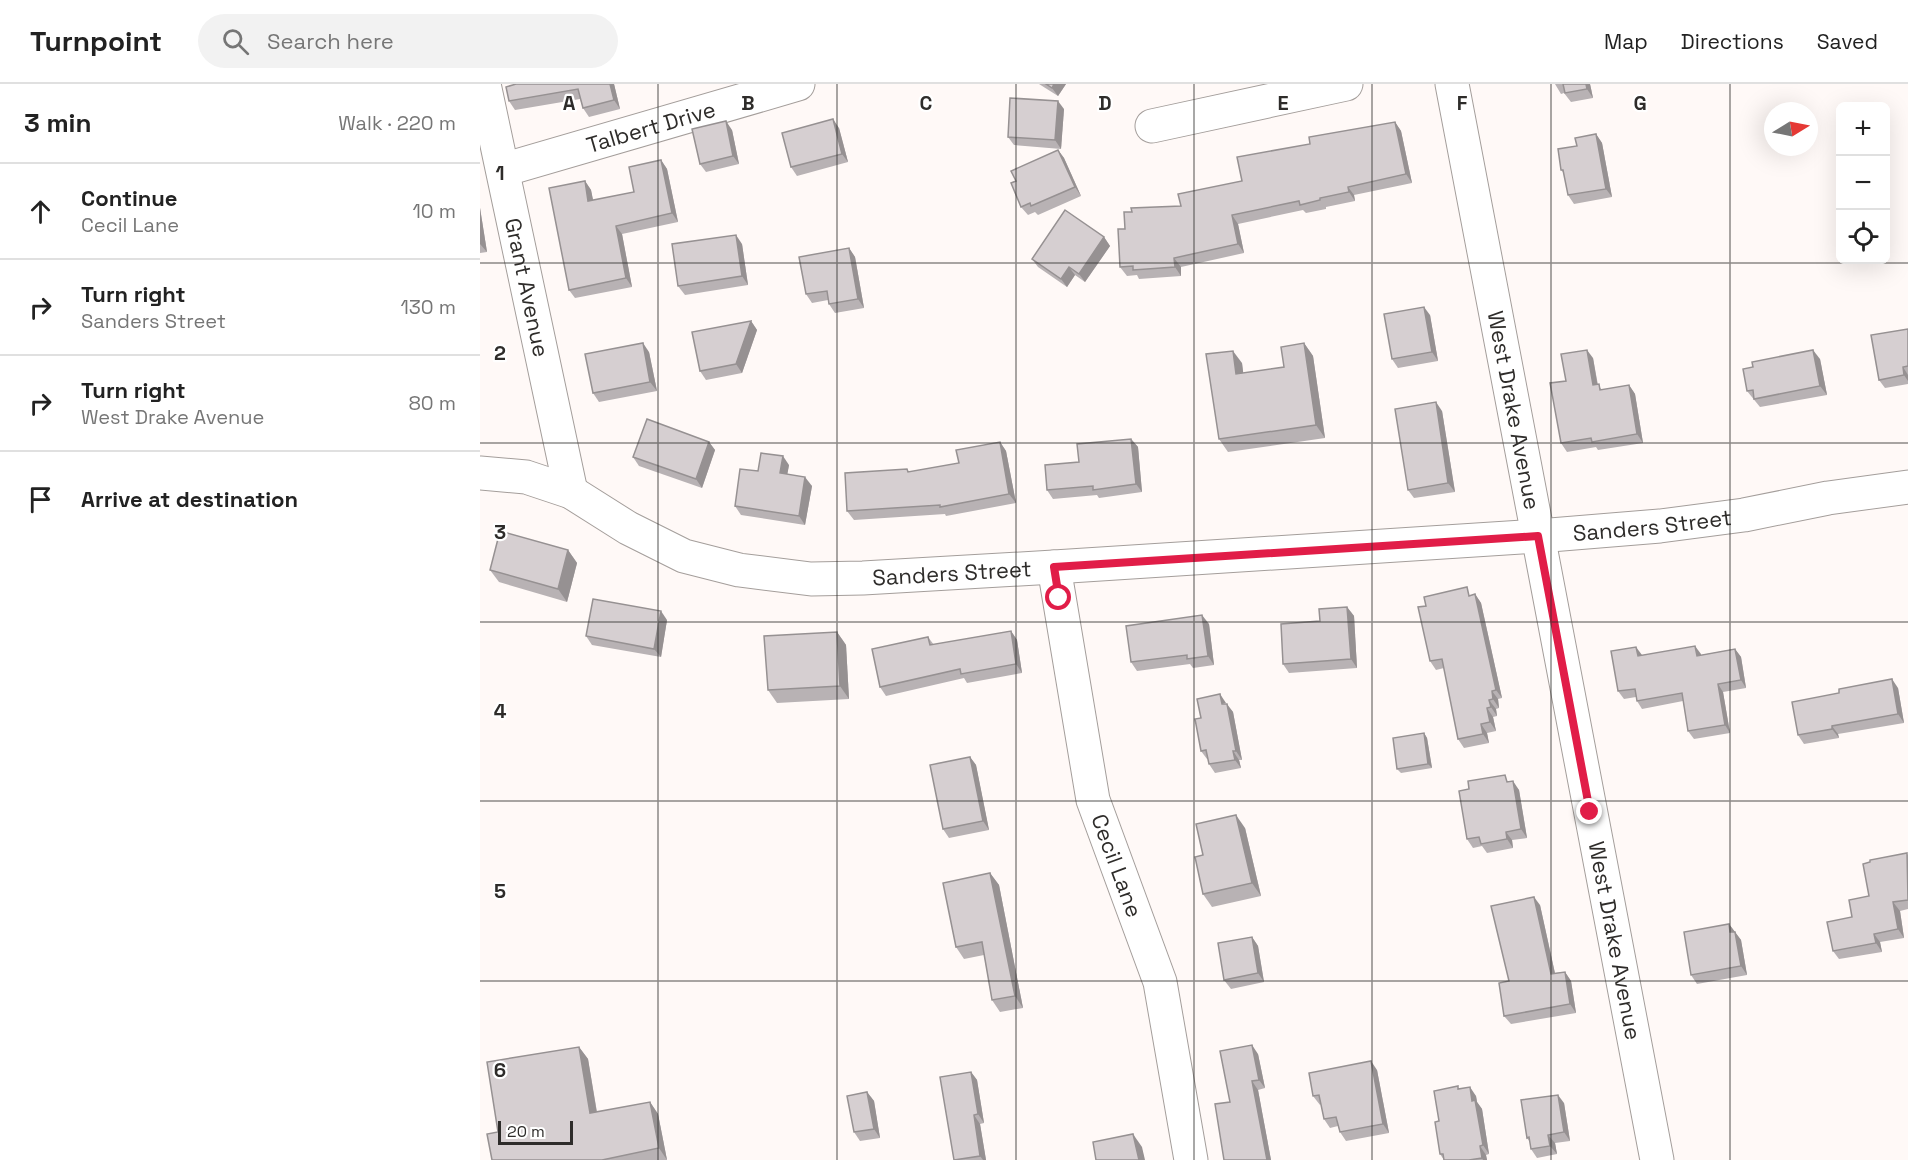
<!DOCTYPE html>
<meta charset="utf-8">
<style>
body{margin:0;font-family:"Space Grotesk",sans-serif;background:#f2f2f2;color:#222}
.controls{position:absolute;right:18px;top:18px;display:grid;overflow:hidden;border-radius:9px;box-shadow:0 6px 24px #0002}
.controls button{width:54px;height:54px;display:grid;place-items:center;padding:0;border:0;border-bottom:2px solid #e0e0e0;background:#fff;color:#222;font:30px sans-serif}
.compass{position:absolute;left:1284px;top:18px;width:54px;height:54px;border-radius:50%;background:#fff;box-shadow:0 6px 24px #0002;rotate:80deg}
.scale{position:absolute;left:18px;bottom:15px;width:75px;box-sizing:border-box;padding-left:6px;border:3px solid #2e2c2a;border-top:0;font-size:16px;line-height:21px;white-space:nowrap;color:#2e2c2a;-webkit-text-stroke:4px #fff;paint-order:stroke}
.stop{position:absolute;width:18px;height:18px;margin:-14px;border:4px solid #e11d48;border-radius:50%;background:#fff}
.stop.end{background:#e11d48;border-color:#fff;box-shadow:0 2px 6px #0008}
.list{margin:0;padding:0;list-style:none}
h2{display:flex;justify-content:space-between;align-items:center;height:78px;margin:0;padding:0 24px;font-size:26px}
h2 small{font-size:20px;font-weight:400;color:#767676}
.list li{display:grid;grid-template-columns:39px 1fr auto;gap:18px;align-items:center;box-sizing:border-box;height:96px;padding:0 24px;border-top:2px solid #e0e0e0}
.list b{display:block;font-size:22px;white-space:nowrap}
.list p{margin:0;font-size:20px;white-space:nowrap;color:#767676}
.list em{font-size:20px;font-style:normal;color:#767676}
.icon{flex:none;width:33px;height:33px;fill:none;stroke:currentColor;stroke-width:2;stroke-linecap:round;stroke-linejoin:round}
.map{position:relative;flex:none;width:1428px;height:1076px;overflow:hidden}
header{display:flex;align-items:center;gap:36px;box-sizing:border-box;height:84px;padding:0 30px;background:#fff;border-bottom:2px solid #e0e0e0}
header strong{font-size:28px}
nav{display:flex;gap:33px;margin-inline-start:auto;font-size:21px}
.search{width:420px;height:54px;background:#f2f2f2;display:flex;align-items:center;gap:15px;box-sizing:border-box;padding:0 21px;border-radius:33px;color:#767676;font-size:22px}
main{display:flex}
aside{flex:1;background:#fff}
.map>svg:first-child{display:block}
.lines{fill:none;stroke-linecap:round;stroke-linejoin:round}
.minor-casing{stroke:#a49e9b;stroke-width:35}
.minor{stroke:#fff;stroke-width:33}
.wall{fill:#b8b2b4}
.shaded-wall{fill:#969192}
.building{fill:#d6cfd1;stroke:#969192;stroke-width:1.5}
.route{stroke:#e11d48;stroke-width:8}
.grid{fill:none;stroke:#2e2c2a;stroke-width:1.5;stroke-opacity:0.55}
.labels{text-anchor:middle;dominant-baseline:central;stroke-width:4.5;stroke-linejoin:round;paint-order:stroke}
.street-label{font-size:22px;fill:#2e2c2a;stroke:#fff}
.grid-label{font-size:20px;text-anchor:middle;font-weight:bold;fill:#2e2c2a;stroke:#fff;stroke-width:4.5;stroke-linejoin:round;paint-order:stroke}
</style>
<header>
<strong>Turnpoint</strong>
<div class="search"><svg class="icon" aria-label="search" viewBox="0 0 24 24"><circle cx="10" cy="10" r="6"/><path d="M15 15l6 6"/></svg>Search here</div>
<nav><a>Map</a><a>Directions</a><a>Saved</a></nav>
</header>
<main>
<aside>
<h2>3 min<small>Walk · 220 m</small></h2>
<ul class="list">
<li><svg class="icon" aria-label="ahead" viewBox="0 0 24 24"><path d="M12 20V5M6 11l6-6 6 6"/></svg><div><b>Continue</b><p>Cecil Lane</p></div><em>10 m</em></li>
<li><svg class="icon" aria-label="right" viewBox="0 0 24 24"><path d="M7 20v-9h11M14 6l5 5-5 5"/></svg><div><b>Turn right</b><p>Sanders Street</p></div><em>130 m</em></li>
<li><svg class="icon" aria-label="right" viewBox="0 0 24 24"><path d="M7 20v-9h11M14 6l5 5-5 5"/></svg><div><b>Turn right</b><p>West Drake Avenue</p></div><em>80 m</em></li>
<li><svg class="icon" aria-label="arrive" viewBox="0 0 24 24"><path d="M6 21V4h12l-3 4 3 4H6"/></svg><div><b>Arrive at destination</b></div></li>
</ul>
</aside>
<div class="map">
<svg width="1428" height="1076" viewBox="0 0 1428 1076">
<rect width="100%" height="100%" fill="#fff9f7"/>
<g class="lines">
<g class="minor-casing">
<g id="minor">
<path id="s1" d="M4,0L91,408"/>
<path id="s2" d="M972,0L1177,1076"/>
<polyline points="672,42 866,0"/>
<path id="s3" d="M23,86L318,0"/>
<path id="s4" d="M0,389L46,393L91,408L148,444L204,472L259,486L331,495L383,494L574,483L1058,452L1180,442L1264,431L1348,414L1428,403"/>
<path id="s5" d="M574,483L613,716L680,898L711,1076"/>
</g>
</g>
<use href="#minor" class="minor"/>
</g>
<g class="wall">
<polygon points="134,0 140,25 109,33 103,24 100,15 35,26 29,17 26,3"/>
<polygon points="559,0 586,0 578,12"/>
<polygon points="1075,0 1110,0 1113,14 1091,18 1084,9 1081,10"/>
<polygon points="584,25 581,65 534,61 528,53"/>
<polygon points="915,38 921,47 932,99 874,111 875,117 846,123 846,125 826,129 823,126 758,140 764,169 701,183 701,192 659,195 657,191 647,192 640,183 645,145 652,128 701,122 762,97 830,60"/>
<polygon points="359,44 368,78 317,92 311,83"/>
<polygon points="252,46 259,80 226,88 220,80"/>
<polygon points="1116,50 1122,59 1132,113 1094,120 1088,111 1084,89 1081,86 1097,62"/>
<polygon points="578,66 584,74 601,112 558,131 555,128 548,131 541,123 536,97"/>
<polygon points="181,76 187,85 198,138 142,150 152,203 95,214 89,206 105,97 111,106 113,116 154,108"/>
<polygon points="0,124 7,168 0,169"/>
<polygon points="624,153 630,162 605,198 595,191 587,203 558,183 552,175"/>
<polygon points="262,160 268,201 205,211 198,202"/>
<polygon points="369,164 375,173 384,224 355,229 349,220 348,216 332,219 326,210"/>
<polygon points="950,231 958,277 918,284 912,275"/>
<polygon points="271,237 277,246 262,289 226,296 220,287"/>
<polygon points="1428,245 1428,300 1405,304 1399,296"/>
<polygon points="824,259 833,272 845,354 748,368 739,355 762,279 763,289 804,283"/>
<polygon points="169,268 177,307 119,318 113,309"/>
<polygon points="1113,274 1118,301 1122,306 1149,301 1155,310 1163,359 1118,366 1116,363 1087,368 1081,359 1086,297"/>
<polygon points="1340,275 1347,311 1280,323 1267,307"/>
<polygon points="962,327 975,408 934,414 928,406"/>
<polygon points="651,355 658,363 662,408 619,414 617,411 573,415 567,406 599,378"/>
<polygon points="229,358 235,366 222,404 159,382 153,373"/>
<polygon points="520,358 526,367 536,419 466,432 465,430 374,436 367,427 427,385 429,388 479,379"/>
<polygon points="309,381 307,390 332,402 325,441 261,431 255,422 278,387"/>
<polygon points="88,466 97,479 87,518 19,498 10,486"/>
<polygon points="995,510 1001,519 1022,614 1018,615 1019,624 1016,625 1017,632 1013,633 1016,647 1007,649 1009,659 984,664 978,655 964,584 956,586 950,577 992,511"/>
<polygon points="867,523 874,532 877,584 809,589 803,580 840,537"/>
<polygon points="187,536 181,573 112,561 106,552"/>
<polygon points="729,540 734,581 713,584 710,580 657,587 651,578"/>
<polygon points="531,547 537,556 542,589 487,599 484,594 406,612 400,603 448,553 454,561"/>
<polygon points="357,548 366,561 369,615 297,619 288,606"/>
<polygon points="1255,565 1261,573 1266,604 1243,608 1250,649 1214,655 1208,647 1203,617 1162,625 1157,617 1156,613 1144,615 1138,607 1162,571 1221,570 1221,571"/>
<polygon points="1418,604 1424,639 1358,650 1359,654 1324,660 1318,651"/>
<polygon points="746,620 753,628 762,676 759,676 761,684 735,689 729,680 728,675 727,675 721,667 721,634"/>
<polygon points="944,649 947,654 952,684 921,689 917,685"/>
<polygon points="490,673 496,681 509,746 469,754 463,745"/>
<polygon points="1030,698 1039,706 1047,754 1032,756 1033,764 1007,769 1002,762 993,764 987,755"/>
<polygon points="765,744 781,812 732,823 723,810 723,771"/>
<polygon points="1428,770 1428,825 1420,827 1424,854 1400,858 1402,868 1359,875 1353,867 1372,833 1389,812"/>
<polygon points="510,789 519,801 543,924 520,928 512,916 504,871 484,875 476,863"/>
<polygon points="1060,821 1075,889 1085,888 1091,897 1096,929 1031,940 1024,932 1029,897"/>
<polygon points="1249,840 1261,856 1267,891 1217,900 1211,891"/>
<polygon points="772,853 778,862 784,898 751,905 744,896"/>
<polygon points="99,963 108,975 117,1028 170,1018 178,1030 187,1076 12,1076 18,1048"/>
<polygon points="778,970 785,1004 778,1006 791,1076 744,1076 750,1018"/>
<polygon points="897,986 909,1049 866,1057 860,1048 858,1042 850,1044 844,1035 841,1020 840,1021 833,1012"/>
<polygon points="491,988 497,996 504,1039 500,1040 506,1076 474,1076"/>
<polygon points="980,1004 996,1012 997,1018 1002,1025 1009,1070 1006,1071 1007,1076 964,1076 960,1070 959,1037"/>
<polygon points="387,1008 394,1017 400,1054 380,1057 374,1048"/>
<polygon points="1084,1019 1090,1057 1075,1059 1077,1070 1057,1074 1051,1065 1050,1058 1047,1054"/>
</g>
<g class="shaded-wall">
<polygon points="130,0 134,0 140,25 134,16"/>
<polygon points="574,0 586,0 578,12 572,4"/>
<polygon points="1106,0 1110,0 1113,14 1107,5"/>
<polygon points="578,17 584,25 581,65 575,56"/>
<polygon points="353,35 359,44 368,78 362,70"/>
<polygon points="246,37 252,46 259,80 253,72"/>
<polygon points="915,38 921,47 932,99 926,90"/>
<polygon points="1116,50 1122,59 1132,113 1126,105"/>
<polygon points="578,66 584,74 601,112 595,103"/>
<polygon points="181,76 187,85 198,138 192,129"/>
<polygon points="105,97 111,106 115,126 108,117"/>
<polygon points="868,103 874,111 875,117 869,108"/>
<polygon points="0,124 7,168 0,160"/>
<polygon points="752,131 758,140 764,169 758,160"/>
<polygon points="136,142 142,150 152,203 146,194"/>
<polygon points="256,151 262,160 268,201 262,192"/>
<polygon points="624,153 630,162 605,198 599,190"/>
<polygon points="369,164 375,173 384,224 378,215"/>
<polygon points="694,174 701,183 701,192 695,183"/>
<polygon points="589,183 595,191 587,203 581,195"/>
<polygon points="944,223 950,231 958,277 952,268"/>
<polygon points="271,237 277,246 262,289 256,280"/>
<polygon points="163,259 169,268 177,307 170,298"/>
<polygon points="824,259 833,272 845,354 836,341"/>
<polygon points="1107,266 1113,274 1119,310 1113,301"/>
<polygon points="1333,266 1340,275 1347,311 1340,302"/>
<polygon points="753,267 762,279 765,303 756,290"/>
<polygon points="1423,283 1428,291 1428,297 1424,291"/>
<polygon points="1149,301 1155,310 1163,359 1157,350"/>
<polygon points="956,318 962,327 975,408 968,399"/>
<polygon points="651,355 658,363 662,408 656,400"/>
<polygon points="229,358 235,366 222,404 216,395"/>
<polygon points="520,358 526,367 536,419 529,410"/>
<polygon points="303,372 309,381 306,398 300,389"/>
<polygon points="325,393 332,402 325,441 319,432"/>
<polygon points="88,466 97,479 87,518 78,505"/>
<polygon points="995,510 1001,519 1022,614 1016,606"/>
<polygon points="867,523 874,532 877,584 871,575"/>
<polygon points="181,527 187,536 181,573 174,565"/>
<polygon points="722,531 729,540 734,581 728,572"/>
<polygon points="531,547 537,556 542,589 536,580"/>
<polygon points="357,548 366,561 369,615 360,602"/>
<polygon points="1215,562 1221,570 1222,580 1217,572"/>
<polygon points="1156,563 1162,571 1158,572"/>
<polygon points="1255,565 1261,573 1266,604 1261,596"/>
<polygon points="1412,595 1418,604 1424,639 1418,630"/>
<polygon points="1238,600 1243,608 1250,649 1245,641"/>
<polygon points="1012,607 1018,615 1019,624 1013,615"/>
<polygon points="740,610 746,619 742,620"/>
<polygon points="1009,616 1016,625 1017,632 1011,623"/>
<polygon points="747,620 753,628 762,676 756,667"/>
<polygon points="1007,624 1013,633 1016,647 1010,638"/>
<polygon points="1001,640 1007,649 1009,659 1003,650"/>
<polygon points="1352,642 1358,650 1359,654 1352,645"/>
<polygon points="944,649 947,654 952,684 948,680"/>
<polygon points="753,667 759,676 761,684 755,676"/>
<polygon points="490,673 496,681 509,746 503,737"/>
<polygon points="1033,697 1039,706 1047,754 1041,745"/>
<polygon points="756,731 765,744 781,812 772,799"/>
<polygon points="1026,748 1032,756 1033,764 1027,755"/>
<polygon points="510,789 519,801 543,924 535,912"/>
<polygon points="1054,813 1060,821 1077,899 1071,890"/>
<polygon points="1413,818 1420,827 1424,854 1418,845"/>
<polygon points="1249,840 1261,856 1267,891 1261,882 1250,848"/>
<polygon points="1394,850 1400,858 1402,868 1396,859"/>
<polygon points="772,853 778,862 784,898 778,889"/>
<polygon points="1085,888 1091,897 1096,929 1090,920"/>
<polygon points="772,961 778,970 785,1004 779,996"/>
<polygon points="99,963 108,975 119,1042 110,1029"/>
<polygon points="891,977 897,986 909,1049 903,1040"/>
<polygon points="491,988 497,996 504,1039 498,1030"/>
<polygon points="772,997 778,1006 791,1076 787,1076"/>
<polygon points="990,1003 996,1012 997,1018 1002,1025 1009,1070 1003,1061 992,1017"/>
<polygon points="387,1008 394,1017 400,1054 394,1045"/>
<polygon points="1078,1011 1084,1019 1090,1057 1084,1048"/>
<polygon points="170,1018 178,1030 187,1076 179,1064"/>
<polygon points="494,1031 500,1040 506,1076 503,1076 500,1072"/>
<polygon points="653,1050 662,1063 665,1076 659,1076"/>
<polygon points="1068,1051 1075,1059 1077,1070 1070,1062"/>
<polygon points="1000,1062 1006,1071 1007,1076 1003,1076 1002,1074"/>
</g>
<g class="building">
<polygon points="36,0 130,0 134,16 103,24 98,5 29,17 26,3"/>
<polygon points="566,0 574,0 572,4"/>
<polygon points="1083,0 1106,0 1107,5 1085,9"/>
<polygon points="530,14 578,17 575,56 528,53"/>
<polygon points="353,35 362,70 311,83 302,49"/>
<polygon points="246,37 253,72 220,80 212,45"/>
<polygon points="915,38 926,90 868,103 869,108 840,114 840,116 820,121 819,117 752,131 758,160 694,174 695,183 653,186 653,182 640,183 638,145 645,145 644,128 652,128 651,124 701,122 698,110 762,97 757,73 830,60 829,53"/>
<polygon points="1116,50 1126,105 1088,111 1083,86 1081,86 1078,65 1097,62 1095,54"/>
<polygon points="578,66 595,103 551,122 550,119 541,123 531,99 536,97 531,87"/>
<polygon points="181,76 192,129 136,142 146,194 89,206 69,104 105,97 108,117 154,108 149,83"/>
<polygon points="585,126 624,153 599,190 589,183 581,195 552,175"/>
<polygon points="256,151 262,192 198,202 192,160"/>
<polygon points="369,164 378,215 349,220 347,207 326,210 319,173"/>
<polygon points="944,223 952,268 912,275 904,230"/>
<polygon points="271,237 256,280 220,287 212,248"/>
<polygon points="1428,245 1428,282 1423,283 1424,291 1399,296 1391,251"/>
<polygon points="163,259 170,298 113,309 105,270"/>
<polygon points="824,259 836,341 739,355 726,270 753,267 756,290 804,283 801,263"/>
<polygon points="1107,266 1113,301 1119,300 1120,306 1149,301 1157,350 1112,358 1111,354 1081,359 1070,299 1086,297 1081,270"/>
<polygon points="1333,266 1340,302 1274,315 1273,306 1267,307 1263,285 1273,283 1272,278"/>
<polygon points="956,318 968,399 928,406 915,325"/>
<polygon points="167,335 229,358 216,395 153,373"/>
<polygon points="651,355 656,400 613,406 613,402 567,406 565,381 599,378 597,360"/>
<polygon points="520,358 529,410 460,423 460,421 367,427 365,389 427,385 428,388 479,379 476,366"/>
<polygon points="281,369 303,372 300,389 325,393 319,432 255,422 260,385 278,387"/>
<polygon points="20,447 88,466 78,505 10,486"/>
<polygon points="987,503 989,512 995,510 1016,606 1012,607 1013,615 1009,616 1011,623 1007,624 1010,638 1001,640 1003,650 978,655 962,575 950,577 938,523 946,522 944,513"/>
<polygon points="113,515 181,527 174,565 106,552"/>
<polygon points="867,523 871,575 803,580 801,540 840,537 839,525"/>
<polygon points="722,531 728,572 707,575 707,571 651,578 646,542"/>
<polygon points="531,547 536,580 481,590 480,585 400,603 392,565 448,553 450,561"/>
<polygon points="357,548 360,602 288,606 284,552"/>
<polygon points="1215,562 1217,572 1255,565 1261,596 1238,600 1245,641 1208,647 1202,609 1157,617 1155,605 1138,607 1131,567 1156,563 1158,572"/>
<polygon points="1412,595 1418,630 1352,642 1352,645 1318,651 1312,618 1359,609 1359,605"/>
<polygon points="740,610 742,620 747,620 756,667 753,667 755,676 729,680 726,666 721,667 715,635 721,634 717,615"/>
<polygon points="944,649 948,680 917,685 913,654"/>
<polygon points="490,673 503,737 463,745 450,681"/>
<polygon points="1025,691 1027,698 1033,697 1041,745 1026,748 1027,755 1001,760 999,753 987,755 979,707 989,705 988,697"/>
<polygon points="756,731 772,799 723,810 715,773 723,771 716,740"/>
<polygon points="1427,769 1428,816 1413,818 1418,845 1394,850 1396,859 1353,867 1347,838 1372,833 1369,816 1389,812 1383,780 1390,778 1390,776"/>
<polygon points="510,789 535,912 512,916 502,858 476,863 463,799"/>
<polygon points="1054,813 1071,890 1085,888 1090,920 1024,932 1019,899 1029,897 1011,822"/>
<polygon points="1249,840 1250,848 1255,848 1261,882 1211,891 1204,848"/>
<polygon points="772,853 778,889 744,896 738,859"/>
<polygon points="772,961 779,996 772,997 787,1076 744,1076 735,1020 750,1018 740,967"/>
<polygon points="99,963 110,1029 170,1018 179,1064 122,1076 12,1076 7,1050 18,1048 7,978"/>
<polygon points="891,977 903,1040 860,1048 856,1033 844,1035 839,1011 833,1012 829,989"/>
<polygon points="491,988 498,1030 494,1031 500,1072 474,1076 460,993"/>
<polygon points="978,1002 978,1005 990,1003 992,1017 995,1016 1003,1061 1000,1062 1002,1074 989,1076 964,1076 963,1070 960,1070 955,1038 959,1037 954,1007"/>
<polygon points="387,1008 394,1045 374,1048 367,1012"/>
<polygon points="1078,1011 1084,1048 1068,1051 1070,1062 1051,1065 1049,1053 1047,1054 1041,1016"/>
<polygon points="653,1050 659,1076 616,1076 613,1058"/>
</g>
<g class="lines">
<polyline class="route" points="579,514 574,483 1058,452 1110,728"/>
</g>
<path class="grid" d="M178,0V1076M357,0V1076M536,0V1076M714,0V1076M892,0V1076M1071,0V1076M1250,0V1076M0,179H1428M0,359H1428M0,538H1428M0,717H1428M0,897H1428"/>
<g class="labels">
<g class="street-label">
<text stroke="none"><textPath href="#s3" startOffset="154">Talbert Drive</textPath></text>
<text stroke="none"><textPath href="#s1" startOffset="208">Grant Avenue</textPath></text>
<text stroke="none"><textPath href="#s2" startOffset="332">West Drake Avenue</textPath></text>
<text stroke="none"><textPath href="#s4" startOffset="1196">Sanders Street</textPath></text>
<text stroke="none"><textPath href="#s4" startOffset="494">Sanders Street</textPath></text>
<text stroke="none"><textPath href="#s5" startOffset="306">Cecil Lane</textPath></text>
<text stroke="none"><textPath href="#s2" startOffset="872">West Drake Avenue</textPath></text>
</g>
</g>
<g class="grid-label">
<text x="89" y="26">A</text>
<text x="268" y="26">B</text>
<text x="446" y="26">C</text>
<text x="625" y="26">D</text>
<text x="803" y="26">E</text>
<text x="982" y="26">F</text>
<text x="1160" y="26">G</text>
<text x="20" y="96">1</text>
<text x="20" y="276">2</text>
<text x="20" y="455">3</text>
<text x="20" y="634">4</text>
<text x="20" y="814">5</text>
<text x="20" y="993">6</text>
</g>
</svg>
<div class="controls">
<button>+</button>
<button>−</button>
<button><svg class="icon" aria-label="locate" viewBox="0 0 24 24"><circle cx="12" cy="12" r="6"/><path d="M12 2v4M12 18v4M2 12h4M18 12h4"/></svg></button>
</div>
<svg class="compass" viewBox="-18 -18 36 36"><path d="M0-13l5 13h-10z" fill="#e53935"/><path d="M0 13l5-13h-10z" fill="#767676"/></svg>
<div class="scale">20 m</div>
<div class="stop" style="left:579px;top:514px"></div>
<div class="stop end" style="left:1110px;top:728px"></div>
</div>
</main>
